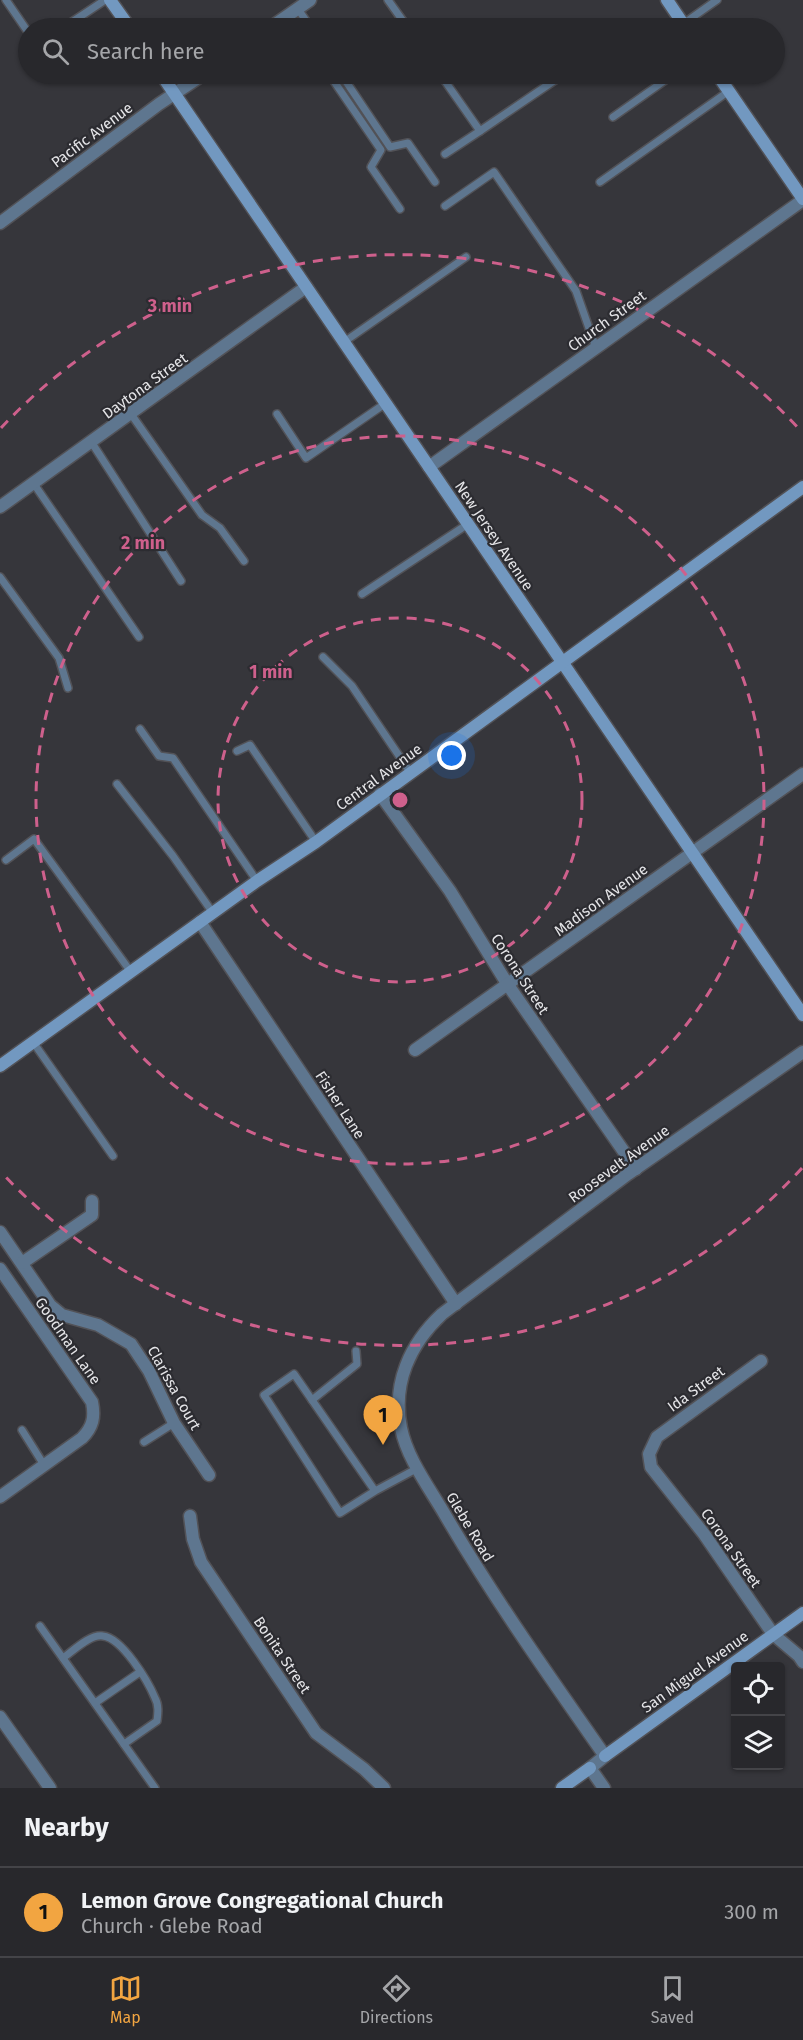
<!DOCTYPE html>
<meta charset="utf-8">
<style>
body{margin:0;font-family:"Fira Sans",sans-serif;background:#303034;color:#f1f3f6}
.controls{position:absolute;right:18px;bottom:18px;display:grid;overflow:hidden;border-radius:6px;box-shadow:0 2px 4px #0004}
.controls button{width:54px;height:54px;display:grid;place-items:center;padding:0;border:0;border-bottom:2px solid #444448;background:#28282c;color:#f1f3f6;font:30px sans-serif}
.you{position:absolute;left:452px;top:756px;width:21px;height:21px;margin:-15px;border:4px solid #fff;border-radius:50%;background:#1a73e8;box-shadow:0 0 0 9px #1a73e833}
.badge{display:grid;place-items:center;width:39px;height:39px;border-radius:50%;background:#f2a541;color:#111;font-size:20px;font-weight:700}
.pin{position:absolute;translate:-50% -50px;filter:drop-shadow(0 2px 3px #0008)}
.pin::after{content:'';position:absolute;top:32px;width:21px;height:18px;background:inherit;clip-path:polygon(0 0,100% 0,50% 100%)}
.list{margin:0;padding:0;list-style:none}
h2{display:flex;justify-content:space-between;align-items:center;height:78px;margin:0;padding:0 24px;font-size:26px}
h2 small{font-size:20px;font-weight:400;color:#a5a6a9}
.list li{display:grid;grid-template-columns:39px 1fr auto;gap:18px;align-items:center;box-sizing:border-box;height:90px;padding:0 24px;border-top:2px solid #444448}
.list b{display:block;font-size:22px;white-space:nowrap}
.list p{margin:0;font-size:20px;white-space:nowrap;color:#a5a6a9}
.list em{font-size:20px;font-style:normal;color:#a5a6a9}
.icon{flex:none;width:33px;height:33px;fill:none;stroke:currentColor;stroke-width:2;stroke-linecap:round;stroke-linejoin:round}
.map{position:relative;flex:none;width:803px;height:1788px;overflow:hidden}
.search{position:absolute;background:#28282c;box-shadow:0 2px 4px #0004;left:18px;right:18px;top:18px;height:66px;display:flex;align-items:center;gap:15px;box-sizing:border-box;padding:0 21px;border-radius:33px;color:#a5a6a9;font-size:22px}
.sheet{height:168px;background:#28282c}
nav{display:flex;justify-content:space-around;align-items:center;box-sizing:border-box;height:84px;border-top:2px solid #444448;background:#28282c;font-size:16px;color:#a5a6a9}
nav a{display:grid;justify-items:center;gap:3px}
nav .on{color:#f2a541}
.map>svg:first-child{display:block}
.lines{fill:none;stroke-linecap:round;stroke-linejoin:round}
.lane-casing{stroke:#525257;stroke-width:10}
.street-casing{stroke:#525257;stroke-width:15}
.secondary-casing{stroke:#525257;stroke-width:15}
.lane{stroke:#5e768f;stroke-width:7}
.street{stroke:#5e768f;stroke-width:12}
.secondary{stroke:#7298c0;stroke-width:12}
.ring{fill:none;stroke:#ce608c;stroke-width:3;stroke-dasharray:10 8}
.labels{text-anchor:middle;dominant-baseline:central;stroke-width:4.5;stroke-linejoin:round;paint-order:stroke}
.street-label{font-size:15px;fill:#e5e5e8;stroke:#2c2c31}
.centre{fill:#ce608c;stroke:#2c2c31;stroke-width:3}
.ring-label{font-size:18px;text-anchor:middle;font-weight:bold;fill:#ce608c;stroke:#2c2c31;stroke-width:4.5;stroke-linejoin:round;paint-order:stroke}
</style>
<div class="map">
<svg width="803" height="1788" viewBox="0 0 803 1788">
<rect width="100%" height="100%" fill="#36363b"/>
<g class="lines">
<g class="lane-casing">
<g id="lane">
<polyline points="6,0 28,32"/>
<polyline points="388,0 408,28"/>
<polyline points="298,9 311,28"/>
<polyline points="279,22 286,28"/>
<polyline points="683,24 717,0"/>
<polyline points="63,28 105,0"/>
<polyline points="329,74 381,150 371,167 400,209"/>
<polyline points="341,74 390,147 408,143 435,182"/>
<polyline points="440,74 480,131 564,74"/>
<polyline points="613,117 674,74"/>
<polyline points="445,154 480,131"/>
<polyline points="600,182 729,91"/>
<polyline points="445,206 494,172 576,291 596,348"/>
<polyline points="344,342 466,257"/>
<polyline points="131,414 202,515 220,528 244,561"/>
<polyline points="277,414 306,458 386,403"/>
<polyline points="92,443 181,581"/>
<polyline points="34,484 139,637"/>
<polyline points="0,577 59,658 68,688"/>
<polyline points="362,594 468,524"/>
<polyline points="323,657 352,686 410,772"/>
<polyline points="140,729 159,756 173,758 257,881"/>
<polyline points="237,751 250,745 316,842"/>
<polyline points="117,784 173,856 213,913"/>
<polyline points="6,860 34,839 131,972"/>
<polyline points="33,1042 113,1156"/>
<polyline points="312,1400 357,1364 356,1351"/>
<polyline points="22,1430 44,1465"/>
<polyline points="144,1442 174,1423"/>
<polyline points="375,1491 294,1374 264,1395 340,1513 375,1491 418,1468"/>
<polyline points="40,1626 155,1788"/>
<path d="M63,1658C73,1651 90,1634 103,1636C122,1638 148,1681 155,1698C159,1705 158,1713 157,1721L124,1744"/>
<polyline points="95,1703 140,1672"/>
</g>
</g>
<g class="street-casing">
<g id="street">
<polyline points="270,28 310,0"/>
<polyline points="0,223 159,104 204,74"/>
<polyline points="429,467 803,200"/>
<polyline points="0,507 306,287"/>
<polyline points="380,794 450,891 508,985 636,1169"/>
<polyline points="200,922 456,1304"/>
<polyline points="415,1050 803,774"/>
<polyline points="0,1232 50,1305 62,1315 98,1325 131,1344 149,1371 174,1423 209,1475"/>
<polyline points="22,1263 92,1215 92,1201"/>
<path d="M0,1269L92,1402C95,1417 93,1427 82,1438L0,1497"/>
<polyline points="761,1361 657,1437 649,1454 651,1467 704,1534 773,1634 799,1656 803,1662"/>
<polyline points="190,1516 193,1539 201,1562 316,1733 364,1769 384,1788"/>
<polyline points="0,1717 50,1788"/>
<path d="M604,1788L590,1768L605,1756C549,1676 493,1597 444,1513C428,1486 407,1458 401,1428C392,1383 410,1344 442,1314L628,1174L803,1052"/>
</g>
</g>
<g class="secondary-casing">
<g id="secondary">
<polyline points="110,0 130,28"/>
<polyline points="667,0 686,28"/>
<polyline points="161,74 803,1015"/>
<polyline points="717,74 803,199"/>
<polyline points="0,1066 257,881 316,842 803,487"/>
<polyline points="605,1756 803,1613"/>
<polyline points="562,1788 590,1768"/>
</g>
</g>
<use href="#lane" class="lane"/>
<use href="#street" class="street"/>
<use href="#secondary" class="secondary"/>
</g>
<g class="ring">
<circle cx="400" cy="800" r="182"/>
<circle cx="400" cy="800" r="364"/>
<path d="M802 1168A545 545 0 0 1 1 1172M1 428A545 545 0 0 1 802 432"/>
</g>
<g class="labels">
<g class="street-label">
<text transform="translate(92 135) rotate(-37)">Pacific Avenue</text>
<text transform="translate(607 321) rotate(-36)">Church Street</text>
<text transform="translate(145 386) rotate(-36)">Daytona Street</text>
<text transform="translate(494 536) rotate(56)">New Jersey Avenue</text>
<text transform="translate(379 777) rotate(-36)">Central Avenue</text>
<text transform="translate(601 900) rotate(-36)">Madison Avenue</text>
<text transform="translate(520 974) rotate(57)">Corona Street</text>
<text transform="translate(340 1105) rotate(57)">Fisher Lane</text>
<text transform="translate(619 1164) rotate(-36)">Roosevelt Avenue</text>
<text transform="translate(68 1341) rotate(55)">Goodman Lane</text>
<text transform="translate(174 1388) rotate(61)">Clarissa Court</text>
<text transform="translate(696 1389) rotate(-36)">Ida Street</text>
<text transform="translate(470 1527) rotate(59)">Glebe Road</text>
<text transform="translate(731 1548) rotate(55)">Corona Street</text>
<text transform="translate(282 1655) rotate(56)">Bonita Street</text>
<text transform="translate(695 1672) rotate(-36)">San Miguel Avenue</text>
</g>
</g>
<circle cx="400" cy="800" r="9" class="centre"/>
<g class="ring-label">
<text x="170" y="312">3 min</text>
<text x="143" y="549">2 min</text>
<text x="271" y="678">1 min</text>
</g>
</svg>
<div class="controls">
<button><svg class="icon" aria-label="locate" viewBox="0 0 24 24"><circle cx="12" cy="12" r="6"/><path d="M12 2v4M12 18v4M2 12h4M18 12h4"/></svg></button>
<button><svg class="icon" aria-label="layers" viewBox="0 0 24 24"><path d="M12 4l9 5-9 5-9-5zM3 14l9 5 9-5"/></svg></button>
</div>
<div class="you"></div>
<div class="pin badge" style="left:383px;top:1445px">1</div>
<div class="search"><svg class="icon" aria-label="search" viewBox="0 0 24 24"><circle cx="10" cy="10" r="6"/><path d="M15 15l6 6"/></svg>Search here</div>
</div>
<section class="sheet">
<h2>Nearby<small></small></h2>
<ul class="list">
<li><span class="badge">1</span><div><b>Lemon Grove Congregational Church</b><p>Church · Glebe Road</p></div><em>300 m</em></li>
</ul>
</section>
<nav>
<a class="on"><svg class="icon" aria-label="map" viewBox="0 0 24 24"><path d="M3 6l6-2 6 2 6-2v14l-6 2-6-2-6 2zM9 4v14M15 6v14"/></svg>Map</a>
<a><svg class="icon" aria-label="directions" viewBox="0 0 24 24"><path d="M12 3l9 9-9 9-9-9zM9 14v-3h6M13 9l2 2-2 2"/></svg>Directions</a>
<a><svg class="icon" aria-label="saved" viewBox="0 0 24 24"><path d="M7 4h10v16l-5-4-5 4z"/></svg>Saved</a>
</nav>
